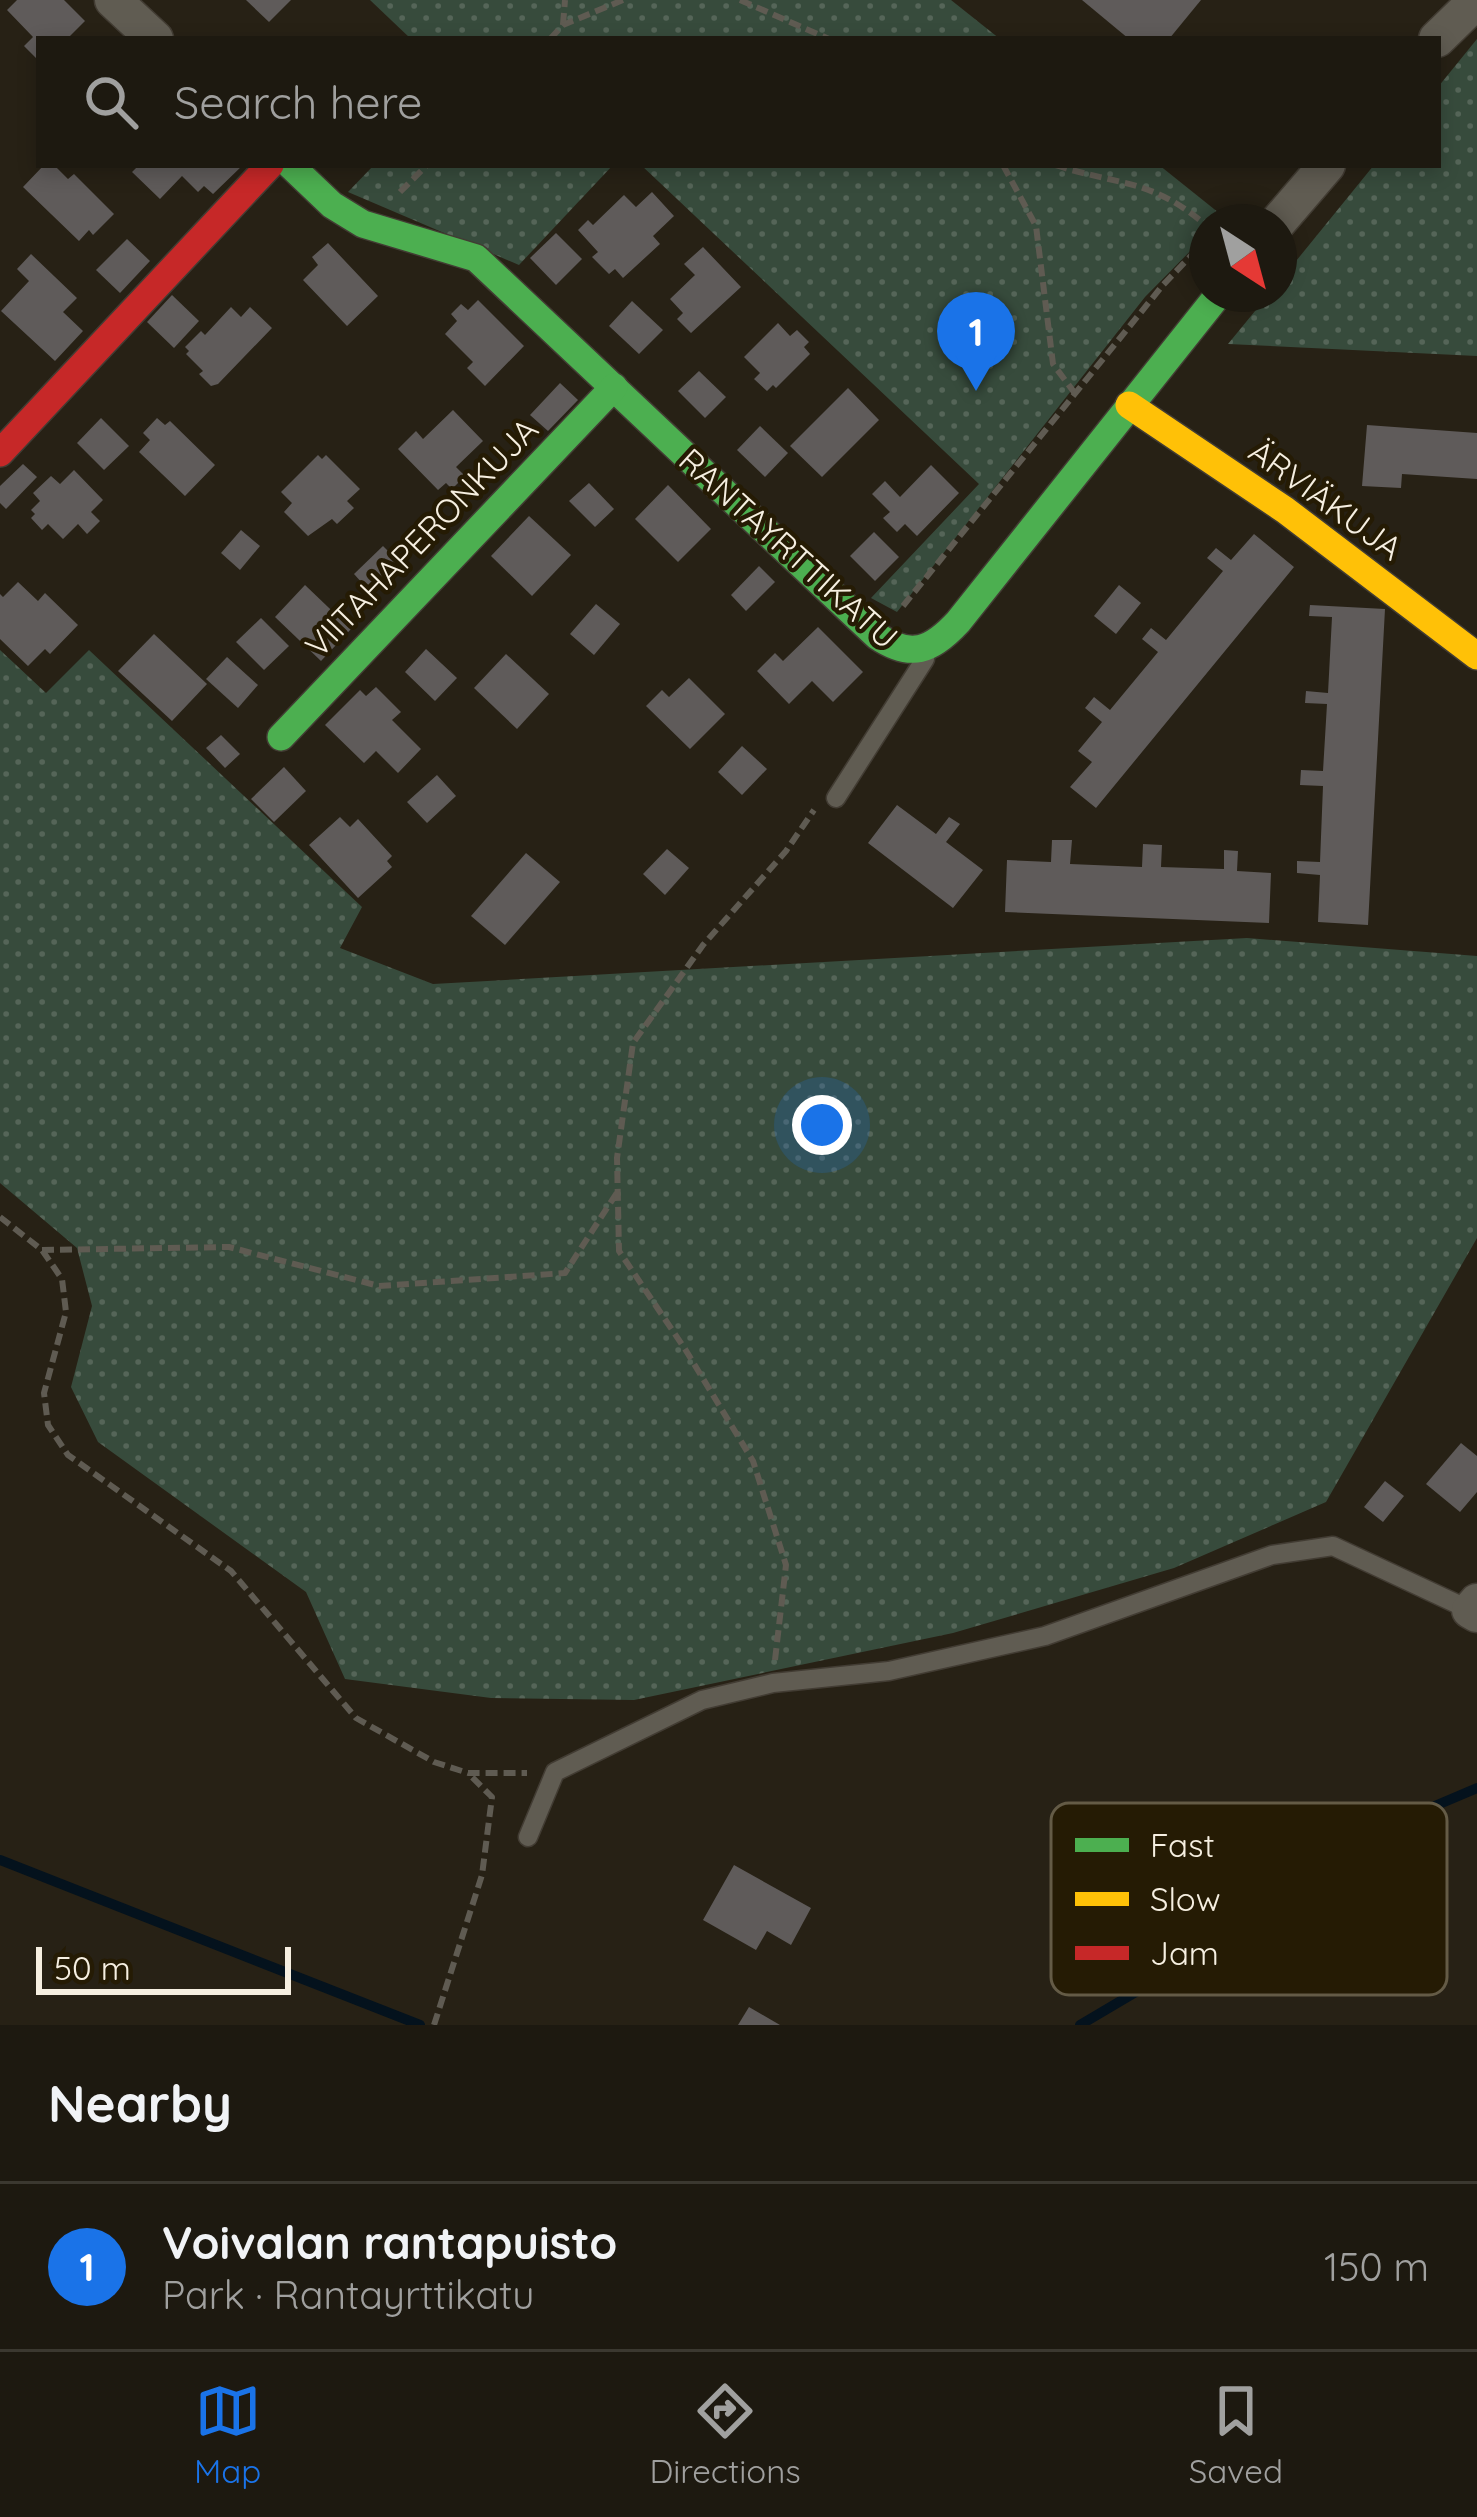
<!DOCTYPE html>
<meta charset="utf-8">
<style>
body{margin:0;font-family:Quicksand,sans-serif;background:#2a261e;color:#f1f3f6}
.compass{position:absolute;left:1189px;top:204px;width:108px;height:108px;border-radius:50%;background:#1d1910;box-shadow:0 6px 18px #0003;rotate:144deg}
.scale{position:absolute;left:36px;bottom:30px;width:255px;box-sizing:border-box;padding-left:12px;border:6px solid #f6efe1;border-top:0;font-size:33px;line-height:42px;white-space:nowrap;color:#f6efe1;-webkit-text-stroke:9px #251b04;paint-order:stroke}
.you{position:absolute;left:822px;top:1125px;width:42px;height:42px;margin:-30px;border:9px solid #fff;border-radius:50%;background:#1a73e8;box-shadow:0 0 0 18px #1a73e833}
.badge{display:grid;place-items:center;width:78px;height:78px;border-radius:50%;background:#1a73e8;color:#fff;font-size:39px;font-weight:700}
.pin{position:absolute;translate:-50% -99px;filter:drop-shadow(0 3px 6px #0008)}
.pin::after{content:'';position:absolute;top:63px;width:42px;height:36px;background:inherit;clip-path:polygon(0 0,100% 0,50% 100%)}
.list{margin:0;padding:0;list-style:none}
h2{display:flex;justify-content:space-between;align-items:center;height:156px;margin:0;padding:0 48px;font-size:51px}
h2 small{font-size:39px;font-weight:400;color:#a0a09f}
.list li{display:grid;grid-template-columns:78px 1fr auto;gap:36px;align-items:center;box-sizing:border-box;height:168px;padding:0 48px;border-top:3px solid #3b3830}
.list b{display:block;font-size:45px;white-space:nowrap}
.list p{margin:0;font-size:39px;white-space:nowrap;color:#a0a09f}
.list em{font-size:39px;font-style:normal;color:#a0a09f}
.icon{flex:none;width:66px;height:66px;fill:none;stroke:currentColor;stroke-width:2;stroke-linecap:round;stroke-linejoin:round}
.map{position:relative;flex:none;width:1477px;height:2025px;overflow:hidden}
.search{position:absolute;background:#1d1910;box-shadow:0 6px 18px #0003;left:36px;right:36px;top:36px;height:132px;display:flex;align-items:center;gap:30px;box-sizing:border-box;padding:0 42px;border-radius:0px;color:#a0a09f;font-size:45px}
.sheet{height:324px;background:#1d1910}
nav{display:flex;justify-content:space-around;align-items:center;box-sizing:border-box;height:168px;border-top:3px solid #3b3830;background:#1d1910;font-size:33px;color:#a0a09f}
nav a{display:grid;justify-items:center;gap:6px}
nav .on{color:#1a73e8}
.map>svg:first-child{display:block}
.park{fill:url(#park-dots)}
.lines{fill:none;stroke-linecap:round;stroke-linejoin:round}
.stream{stroke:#04121d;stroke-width:10}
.building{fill:#5f5b5a}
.lane-casing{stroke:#423c33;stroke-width:21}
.street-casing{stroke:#423c33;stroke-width:39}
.fast-casing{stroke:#423c33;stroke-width:30}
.slow-casing{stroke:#423c33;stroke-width:30}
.jam-casing{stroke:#423c33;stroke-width:30}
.path{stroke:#5f5b52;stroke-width:6;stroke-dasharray:12 6;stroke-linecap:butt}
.lane{stroke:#605c52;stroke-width:18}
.street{stroke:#605c52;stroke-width:36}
.fast{stroke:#4caf50;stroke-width:27}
.slow{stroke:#ffc107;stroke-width:27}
.jam{stroke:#c62828;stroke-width:27}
.labels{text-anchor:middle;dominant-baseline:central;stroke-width:9;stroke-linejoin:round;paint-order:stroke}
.street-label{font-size:33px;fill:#f6efe1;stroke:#251b04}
.key{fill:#251b04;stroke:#645b46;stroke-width:3}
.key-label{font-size:33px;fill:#f6efe1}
</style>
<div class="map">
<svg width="1477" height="2025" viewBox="0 0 1477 2025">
<defs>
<pattern id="park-dots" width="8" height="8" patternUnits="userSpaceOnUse" patternTransform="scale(3)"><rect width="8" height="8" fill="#374b3c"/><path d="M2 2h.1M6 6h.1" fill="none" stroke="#556558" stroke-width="1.8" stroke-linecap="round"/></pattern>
</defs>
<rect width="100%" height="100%" fill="#272115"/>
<g class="park">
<polygon points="370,0 951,0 1000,39 411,39"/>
<polygon points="1477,39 1477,356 1228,344 1269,294 1279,294 1279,282 1374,165 1438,165 1438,87"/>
<polygon points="374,165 613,165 519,265 348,192"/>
<polygon points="641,165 1159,165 1224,217 1219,222 1207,222 1207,234 1145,297 897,612 871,598 979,484"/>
<polygon points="0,650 46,693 89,650 362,907 340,948 433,984 1247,938 1477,956 1477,1238 1326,1502 1174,1568 953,1633 634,1700 491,1698 345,1679 306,1592 98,1442 71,1387 92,1306 77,1248 0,1183"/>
</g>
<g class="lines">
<g class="stream">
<polyline points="0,1860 420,2025"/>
<polyline points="1080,2025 1276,1909 1430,1808 1477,1788"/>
</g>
</g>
<g class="building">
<polygon points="17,0 64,0 85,21 67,39 39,39 39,61 24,46 33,37 7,10"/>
<polygon points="246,0 291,0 269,22"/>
<polygon points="1082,0 1201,0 1169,39 1129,39"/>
<polygon points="44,165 54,165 68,179 74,174 114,214 93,235 89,230 79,241 23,187"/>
<polygon points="139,165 243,165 213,194 204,186 198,192 182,176 160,199 132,172"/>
<polygon points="652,192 674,216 653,236 660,244 623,278 615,269 609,274 592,257 598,252 578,230 588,220 593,225 624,195 636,207"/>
<polygon points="556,233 582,259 556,285 530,258"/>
<polygon points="127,239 150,261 120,293 96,270"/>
<polygon points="328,243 378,296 347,326 303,280 318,265 312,257"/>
<polygon points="703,247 741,287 691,333 677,319 683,313 670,299 695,275 684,264"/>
<polygon points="31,254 77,298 63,312 83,331 55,361 1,311 29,281 17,269"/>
<polygon points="172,295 199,321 174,348 147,322"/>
<polygon points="478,300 524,346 485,386 467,368 473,362 445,334 457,321 451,314 461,304 468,310"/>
<polygon points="632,301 663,330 639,354 609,326"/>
<polygon points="231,307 241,317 250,307 272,328 218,384 211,386 199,374 203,371 186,354 189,351 185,347 201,331 205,335"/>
<polygon points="778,323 790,336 797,330 809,342 804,347 810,354 776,388 773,385 767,391 754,379 760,373 744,357"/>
<polygon points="699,371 726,397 705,418 678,391"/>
<polygon points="560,383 578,400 548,431 530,415"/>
<polygon points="848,388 879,420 822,477 790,446"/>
<polygon points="453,410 483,441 456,467 465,476 452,489 446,483 438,490 398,449 416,431 423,439"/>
<polygon points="101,418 129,446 104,470 77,443"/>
<polygon points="157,418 165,425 170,421 215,465 185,496 139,452 150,440 143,433"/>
<polygon points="1367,425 1477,433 1477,479 1402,474 1401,488 1362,486"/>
<polygon points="760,426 788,453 765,477 737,450"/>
<polygon points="318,455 322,459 326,455 360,489 347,501 354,508 337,524 332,519 308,536 284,512 292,503 281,492"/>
<polygon points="23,464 37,477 6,509 0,503 0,486"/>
<polygon points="931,465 959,493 917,536 905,524 897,532 883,518 890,512 872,494 885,481 900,497"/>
<polygon points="74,470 103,500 91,512 100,521 87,534 78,524 63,539 48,524 42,530 31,518 35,514 31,510 40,501 33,493 51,476 60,484"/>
<polygon points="589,483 614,509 595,527 569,501"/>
<polygon points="668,485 711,529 678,562 635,519"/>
<polygon points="529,516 571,555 532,596 491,556"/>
<polygon points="241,530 260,546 240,570 221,553"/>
<polygon points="874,532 899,557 875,581 850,556"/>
<polygon points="1254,534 1294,567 1096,808 1070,787 1092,762 1078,751 1102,722 1085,708 1094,697 1110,710 1158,652 1142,639 1151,628 1166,640 1223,571 1207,558 1216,548 1231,560"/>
<polygon points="383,546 401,564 371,593 354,574"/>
<polygon points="759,566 775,582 746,611 731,595"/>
<polygon points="18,582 38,601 45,593 78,625 50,654 45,649 28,666 0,639 0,594 3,597"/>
<polygon points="305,585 351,629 321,661 275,617"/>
<polygon points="1119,585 1141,603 1116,634 1094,616"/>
<polygon points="596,604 620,624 594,655 570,634"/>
<polygon points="1310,605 1385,609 1368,925 1318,922 1320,875 1297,873 1297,861 1320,862 1323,786 1300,785 1301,770 1323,771 1327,704 1305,703 1306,691 1328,693 1332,617 1309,616"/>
<polygon points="261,618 289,646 264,670 236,642"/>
<polygon points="818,627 863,672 833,702 812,681 789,704 757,671 775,653 783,661"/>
<polygon points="154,634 207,684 172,721 118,671"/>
<polygon points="426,649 457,678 435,701 405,672"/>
<polygon points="506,654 549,694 517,729 474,688"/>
<polygon points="227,657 258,685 238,708 206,679"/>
<polygon points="689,678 725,714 690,749 646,706 662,690 669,697"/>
<polygon points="376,687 401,712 392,720 421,749 398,773 376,751 364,763 325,725 360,690 366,696"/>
<polygon points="221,735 240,754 225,768 206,748"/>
<polygon points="742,746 767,769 742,795 718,772"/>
<polygon points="284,767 306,791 274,822 251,799"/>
<polygon points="437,775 456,796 427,823 407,802"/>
<polygon points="897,805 936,834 949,817 960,824 946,842 983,870 953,908 868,843"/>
<polygon points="340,817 350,827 358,819 392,856 387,861 392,867 358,898 309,845"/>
<polygon points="1052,840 1072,840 1070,864 1142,867 1143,844 1162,845 1161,867 1224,869 1224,850 1238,851 1237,871 1271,873 1269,923 1005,912 1007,860 1051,862"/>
<polygon points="667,849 689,868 665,895 643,874"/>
<polygon points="526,853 560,882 505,945 471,916"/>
<polygon points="1461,1443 1477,1456 1477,1492 1460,1512 1426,1484"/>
<polygon points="1385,1481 1404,1496 1383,1522 1364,1507"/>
<polygon points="734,1865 811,1908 791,1945 767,1931 756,1950 703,1920"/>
<polygon points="749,2007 780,2025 738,2025"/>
</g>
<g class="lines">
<g class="lane-casing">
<g id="lane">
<polyline points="836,798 925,659"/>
<polyline points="528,1837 555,1772 702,1700 773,1683 889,1671 1045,1636 1272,1555 1333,1546 1470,1610"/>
</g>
</g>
<g class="street-casing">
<g id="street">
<polyline points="113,0 155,39"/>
<polyline points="1437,39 1477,0"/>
<polyline points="1278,222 1327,165"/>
<polyline points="1477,1602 1470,1610 1477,1614"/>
</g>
</g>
<g class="fast-casing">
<g id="fast">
<path d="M290,165L332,205L363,224L476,258L877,636C911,659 931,651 958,622L1219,294"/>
<polyline points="281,737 614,387"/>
</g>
</g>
<g class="slow-casing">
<polyline id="slow" points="1129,405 1285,510 1477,656"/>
</g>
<g class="jam-casing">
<polyline id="jam" points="0,453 270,165"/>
</g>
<g class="path">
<polyline points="740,0 829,39"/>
<polyline points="563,25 565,0"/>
<polyline points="550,39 563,25 623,0"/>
<polyline points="1003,165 1036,226 1053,364 1077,396"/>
<path d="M1055,165C1120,186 1151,178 1207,226"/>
<polyline points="400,192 427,165"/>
<polyline points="903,606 1163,285 1207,239"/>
<polyline points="0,1217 42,1250 62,1279 66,1312 44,1393 48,1425 68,1455 231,1571 356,1718 434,1762 468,1773 527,1773"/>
<polyline points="42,1250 229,1247 379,1286 565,1273 618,1191"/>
<polyline points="775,1660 786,1565 753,1461 685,1349 619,1251 617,1158 633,1043 703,945 786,851 814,810"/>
<polyline points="434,2025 482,1875 492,1797 470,1775"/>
</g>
<use href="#lane" class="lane"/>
<use href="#street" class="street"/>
<use href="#fast" class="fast"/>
<use href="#slow" class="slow"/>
<use href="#jam" class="jam"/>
</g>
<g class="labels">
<g class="street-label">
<text transform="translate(1326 499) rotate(36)">ÄRVIÄKUJA</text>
<text transform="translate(421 537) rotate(-46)">VIITAHAPERONKUJA</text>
<text transform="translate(789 548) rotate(42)">RANTAYRTTIKATU</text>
</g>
</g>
<rect x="1051" y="1803" width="396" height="192" rx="18" class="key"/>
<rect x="1075" y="1838" width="54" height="14" fill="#4caf50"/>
<rect x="1075" y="1892" width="54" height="14" fill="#ffc107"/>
<rect x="1075" y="1946" width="54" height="14" fill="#c62828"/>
<g class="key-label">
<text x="1150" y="1857">Fast</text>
<text x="1150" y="1911">Slow</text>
<text x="1150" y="1965">Jam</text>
</g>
</svg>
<svg class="compass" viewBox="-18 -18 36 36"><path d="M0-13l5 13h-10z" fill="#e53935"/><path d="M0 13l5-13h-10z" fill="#a0a09f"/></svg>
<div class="scale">50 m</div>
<div class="you"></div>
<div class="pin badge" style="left:976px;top:391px">1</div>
<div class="search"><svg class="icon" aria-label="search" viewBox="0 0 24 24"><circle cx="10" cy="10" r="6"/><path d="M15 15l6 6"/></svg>Search here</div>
</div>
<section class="sheet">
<h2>Nearby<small></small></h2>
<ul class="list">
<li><span class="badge">1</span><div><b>Voivalan rantapuisto</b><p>Park · Rantayrttikatu</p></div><em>150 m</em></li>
</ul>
</section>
<nav>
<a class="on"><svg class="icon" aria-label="map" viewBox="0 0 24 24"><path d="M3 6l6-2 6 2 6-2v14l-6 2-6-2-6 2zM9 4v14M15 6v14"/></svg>Map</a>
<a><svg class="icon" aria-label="directions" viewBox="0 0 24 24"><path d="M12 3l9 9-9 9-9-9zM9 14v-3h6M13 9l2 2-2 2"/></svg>Directions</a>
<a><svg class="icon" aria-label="saved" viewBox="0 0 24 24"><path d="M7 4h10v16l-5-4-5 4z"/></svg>Saved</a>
</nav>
